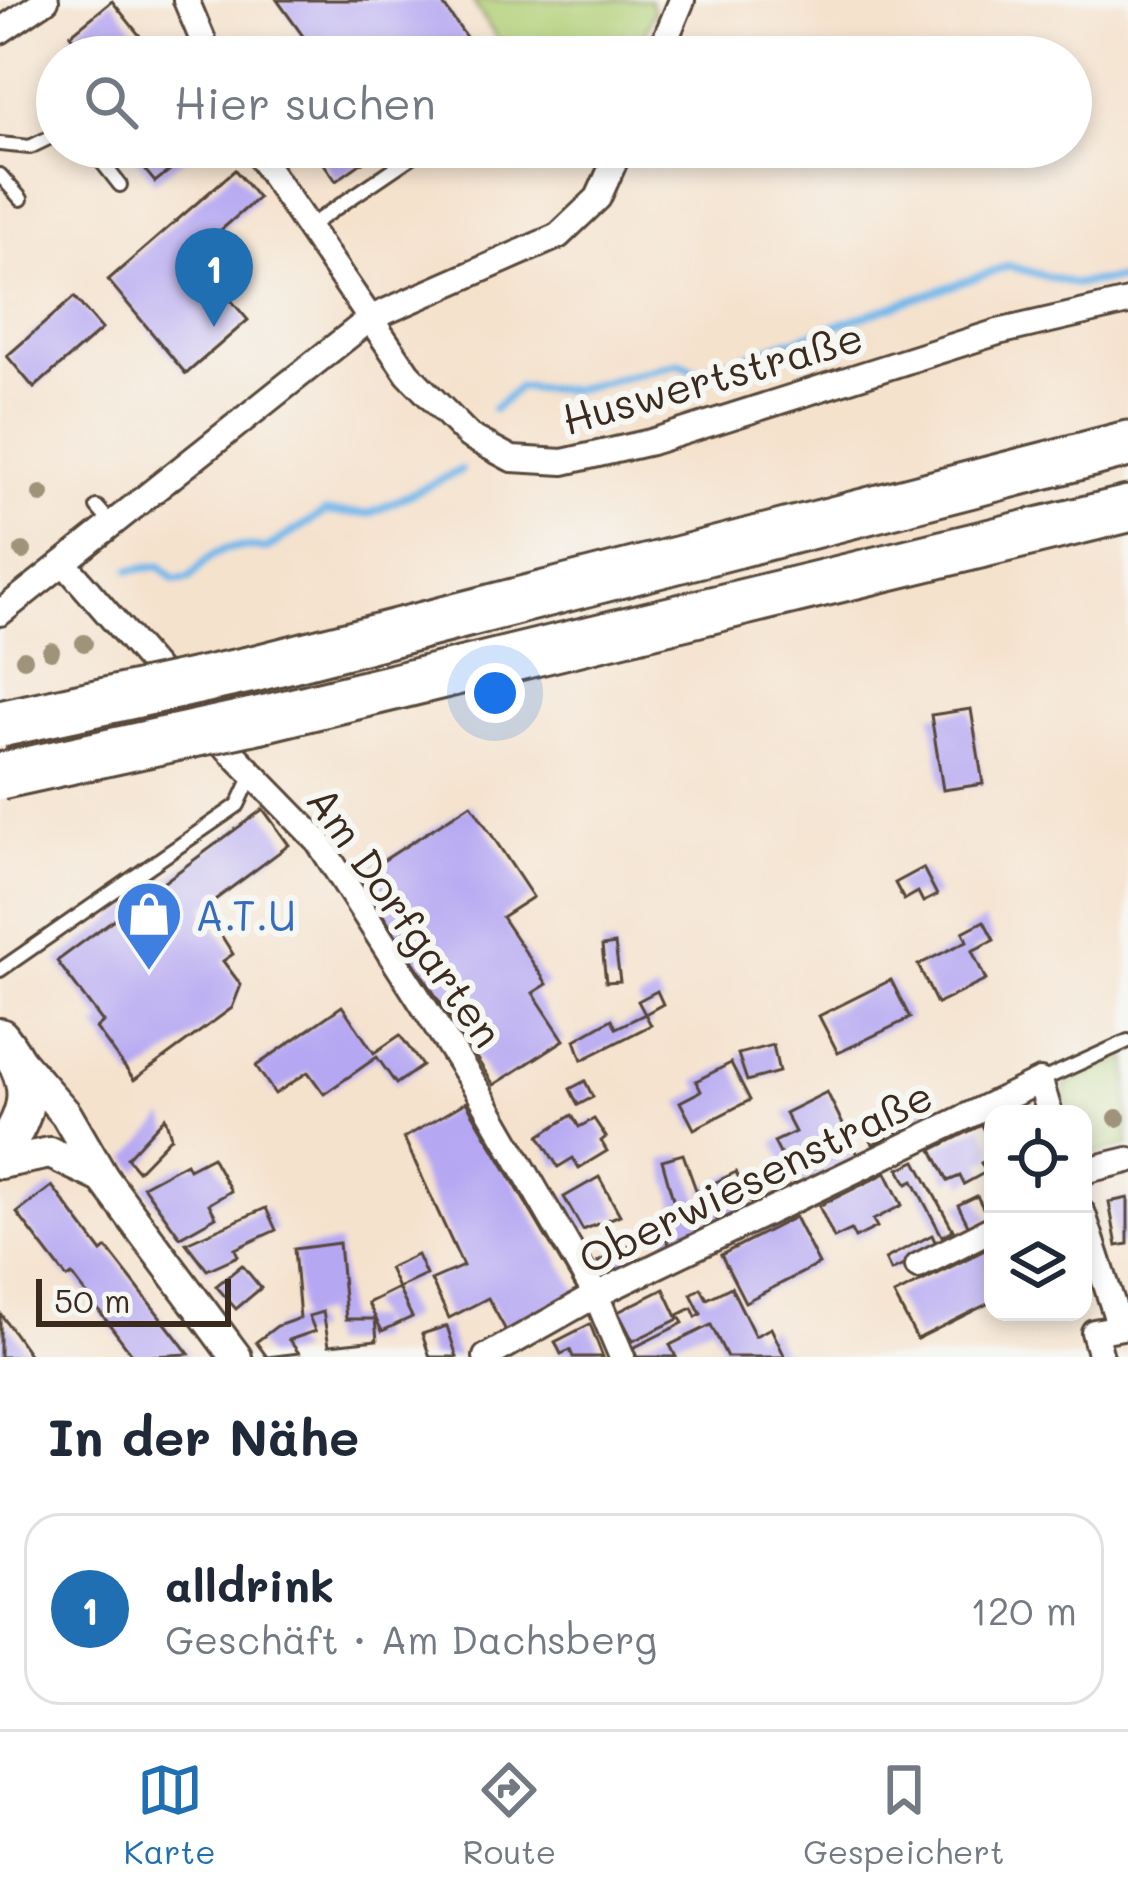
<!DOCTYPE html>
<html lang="de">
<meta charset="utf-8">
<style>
body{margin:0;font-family:Mali,sans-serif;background:#f2f2f3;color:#1f2937}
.controls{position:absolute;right:36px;bottom:36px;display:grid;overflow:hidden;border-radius:24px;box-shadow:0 6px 18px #0003}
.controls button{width:108px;height:108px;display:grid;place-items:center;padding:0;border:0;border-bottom:3px solid #e0e1e3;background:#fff;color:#1f2937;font:60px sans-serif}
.scale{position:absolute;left:36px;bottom:30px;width:195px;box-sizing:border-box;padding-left:12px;border:6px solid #3b2a1e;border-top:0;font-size:33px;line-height:42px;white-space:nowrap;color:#3b2a1e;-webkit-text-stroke:9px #f6f6f2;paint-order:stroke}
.you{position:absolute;left:495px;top:693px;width:42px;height:42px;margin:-30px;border:9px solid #fff;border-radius:50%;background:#1a73e8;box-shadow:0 0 0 18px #1a73e833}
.badge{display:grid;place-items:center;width:78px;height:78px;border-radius:50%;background:#1f6fb2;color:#fff;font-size:39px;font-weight:700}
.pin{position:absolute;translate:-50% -99px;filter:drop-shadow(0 3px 6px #0008)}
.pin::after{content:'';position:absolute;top:63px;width:42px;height:36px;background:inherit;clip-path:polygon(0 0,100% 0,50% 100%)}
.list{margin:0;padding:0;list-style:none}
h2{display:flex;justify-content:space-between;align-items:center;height:156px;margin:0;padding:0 48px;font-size:51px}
h2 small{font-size:39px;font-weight:400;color:#747a83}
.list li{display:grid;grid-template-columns:78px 1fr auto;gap:36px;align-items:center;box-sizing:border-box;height:192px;margin:0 24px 24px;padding:0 24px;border:3px solid #e0e1e3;border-radius:36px}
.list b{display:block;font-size:45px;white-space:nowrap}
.list p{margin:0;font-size:39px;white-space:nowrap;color:#747a83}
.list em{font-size:39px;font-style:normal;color:#747a83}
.icon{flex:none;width:66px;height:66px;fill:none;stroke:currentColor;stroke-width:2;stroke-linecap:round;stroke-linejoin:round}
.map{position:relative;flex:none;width:1128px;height:1357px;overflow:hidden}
.search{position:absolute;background:#fff;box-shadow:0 6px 18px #0003;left:36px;right:36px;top:36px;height:132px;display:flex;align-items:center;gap:30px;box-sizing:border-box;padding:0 42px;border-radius:66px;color:#747a83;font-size:45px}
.sheet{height:372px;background:#fff}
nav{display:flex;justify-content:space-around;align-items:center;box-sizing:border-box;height:168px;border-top:3px solid #e0e1e3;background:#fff;font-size:33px;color:#747a83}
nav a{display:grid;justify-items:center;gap:6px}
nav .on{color:#1f6fb2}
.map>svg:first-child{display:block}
.green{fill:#b1cf76;stroke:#767c4a;stroke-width:3}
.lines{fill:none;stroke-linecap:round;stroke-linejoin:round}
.stream{stroke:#74b8ea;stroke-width:8}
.building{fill:#b5a7f2}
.service-casing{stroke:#574638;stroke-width:18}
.minor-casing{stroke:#574638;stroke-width:30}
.tertiary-casing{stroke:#574638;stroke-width:36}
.secondary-casing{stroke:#574638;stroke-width:42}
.motorway-casing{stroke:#574638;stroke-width:51}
.service{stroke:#fff;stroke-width:12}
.minor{stroke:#fff;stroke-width:24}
.tertiary{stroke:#fff;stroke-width:30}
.secondary{stroke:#fff;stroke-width:36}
.motorway{stroke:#fff;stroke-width:45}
.motorway-bridge-casing{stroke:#574638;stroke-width:51;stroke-linecap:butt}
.motorway-bridge{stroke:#fff;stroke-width:45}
.tree{fill:#9f9379}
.labels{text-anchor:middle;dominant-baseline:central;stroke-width:12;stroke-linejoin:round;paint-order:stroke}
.street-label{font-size:42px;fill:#3b2a1e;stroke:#f6f6f2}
.shop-label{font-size:42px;fill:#366cbe;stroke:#f6f6f2;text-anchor:start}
</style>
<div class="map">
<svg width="1128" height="1357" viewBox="0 0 1128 1357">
<rect width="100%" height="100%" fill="#f6f6f2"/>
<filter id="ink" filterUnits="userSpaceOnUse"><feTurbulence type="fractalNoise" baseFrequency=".00833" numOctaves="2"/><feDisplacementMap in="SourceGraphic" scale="24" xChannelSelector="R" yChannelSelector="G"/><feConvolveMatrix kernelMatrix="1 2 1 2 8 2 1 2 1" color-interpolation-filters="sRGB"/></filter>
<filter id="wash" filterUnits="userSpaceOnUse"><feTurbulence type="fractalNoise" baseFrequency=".004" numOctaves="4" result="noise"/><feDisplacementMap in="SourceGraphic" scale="48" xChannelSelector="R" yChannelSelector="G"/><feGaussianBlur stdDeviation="2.7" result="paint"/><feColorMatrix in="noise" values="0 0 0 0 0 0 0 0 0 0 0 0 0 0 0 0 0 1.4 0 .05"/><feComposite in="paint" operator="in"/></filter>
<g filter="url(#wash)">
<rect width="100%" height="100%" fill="#f5e2cd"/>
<g class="green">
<polygon points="472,0 650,0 654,12 634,57 509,57"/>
<polygon points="1128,1057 1128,1146 1083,1156 1083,1114 1069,1114 1064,1086"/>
</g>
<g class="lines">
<g class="stream">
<polyline points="494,409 519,387 571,390 681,363 698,373 1009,266 1074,284 1128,278"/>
<path d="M130,570L160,566L175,580L190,578C214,547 229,544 266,549L325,512L369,514L461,470"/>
</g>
</g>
<g id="blocks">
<g class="building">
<polygon points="277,0 440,0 480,57 318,57"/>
<polygon points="112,1 144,41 153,57 79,57 69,44 74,40 70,35"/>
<polygon points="134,147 199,147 155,182 129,151"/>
<polygon points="312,147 384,147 336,181"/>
<polygon points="235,170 258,198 192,255 248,320 186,374 108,280"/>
<polygon points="74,297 102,329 34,388 7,356"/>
<polygon points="971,709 983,784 943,790 931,715"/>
<polygon points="471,804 533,897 502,917 547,984 533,993 564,1040 494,1085 358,877"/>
<polygon points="263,809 289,845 204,908 233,954 223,961 241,985 232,1008 134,1080 96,1028 103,1022 57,961"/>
<polygon points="923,868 937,895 923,902 918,892 904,900 895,883"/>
<polygon points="984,921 994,940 972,951 986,980 937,1004 918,965 967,941 963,932"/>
<polygon points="615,944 620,981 606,982 602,946"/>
<polygon points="891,980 910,1018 838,1053 819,1016"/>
<polygon points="657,991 663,1004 645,1014 651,1025 582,1060 575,1040 612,1019 616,1028 645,1014 638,1001"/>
<polygon points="342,1006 374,1053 400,1035 422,1066 396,1084 377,1057 324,1094 308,1072 275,1094 256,1066"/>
<polygon points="773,1045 779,1072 747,1081 738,1054"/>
<polygon points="731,1063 750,1100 694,1129 680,1102 701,1091 696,1081"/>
<polygon points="585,1081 593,1097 578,1105 570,1089"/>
<polygon points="827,1092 858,1155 796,1186 774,1142 795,1132 785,1113"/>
<polygon points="927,1095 938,1117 899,1135 889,1113"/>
<polygon points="466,1102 582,1298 509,1336 488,1298 449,1318 431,1280 463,1266 404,1138"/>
<polygon points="572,1115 579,1127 594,1119 606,1137 601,1141 607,1151 579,1168 573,1158 558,1167 539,1136"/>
<polygon points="165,1117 171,1137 138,1171 127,1158"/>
<polygon points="878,1119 887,1137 873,1144 864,1126"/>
<polygon points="982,1125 993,1145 993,1157 981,1163 986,1172 964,1184 960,1176 948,1181 932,1150"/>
<polygon points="683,1154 711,1231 672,1250 662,1230 679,1221 662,1160"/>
<polygon points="212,1157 231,1191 209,1204 216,1217 180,1237 143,1186 186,1163 189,1169"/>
<polygon points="916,1161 953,1230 942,1236 913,1181 907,1184 899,1169"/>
<polygon points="736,1172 754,1209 720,1225 702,1189"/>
<polygon points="886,1173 902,1205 873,1220 877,1227 855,1238 851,1230 834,1238 819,1206"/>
<polygon points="599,1177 620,1215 583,1230 564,1197"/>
<polygon points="52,1186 102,1252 107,1248 189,1354 134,1357 72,1275 67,1278 17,1213"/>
<polygon points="977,1196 989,1219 970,1229 958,1205"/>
<polygon points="1128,1198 1128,1244 1117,1246 1109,1202"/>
<polygon points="266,1208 276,1230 235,1249 238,1256 207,1270 186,1243"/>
<polygon points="795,1217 819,1264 745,1302 721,1255"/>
<polygon points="932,1235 938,1248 891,1271 885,1259"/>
<polygon points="339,1243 346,1319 375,1319 377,1340 329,1345 323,1312 309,1316 315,1331 289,1340 299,1353 267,1357 256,1342 277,1326 300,1318 294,1249"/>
<polygon points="628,1246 638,1266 608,1282 598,1262"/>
<polygon points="993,1246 993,1301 917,1339 894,1295"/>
<polygon points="417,1255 426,1275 398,1288 389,1268"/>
<polygon points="242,1265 261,1288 236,1309 216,1286"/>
<polygon points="731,1287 755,1336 771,1328 785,1357 727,1357 711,1325 670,1345 676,1357 637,1357 633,1348 683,1323 678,1315 692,1308 696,1317 701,1314 691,1294 701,1288 707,1299"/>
<polygon points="398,1288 412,1317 382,1331 368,1303"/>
<polygon points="664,1289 678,1319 633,1341 618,1312"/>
<polygon points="0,1313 31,1357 0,1357"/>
<polygon points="590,1324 603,1357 573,1357 570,1350 561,1354 555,1342"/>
<polygon points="447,1326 457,1357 430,1357 422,1334"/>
</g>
</g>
</g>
<g filter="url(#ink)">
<use href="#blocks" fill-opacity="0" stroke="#574638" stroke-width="3"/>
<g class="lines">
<g class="service-casing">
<g id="service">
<polyline points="0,144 30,147 57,134"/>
<polyline points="90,147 120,185"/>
<polyline points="0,175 21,199"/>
<polyline points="308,227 426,147"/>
<polyline points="97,507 111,523"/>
<polyline points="0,970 238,805 252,775"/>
<polyline points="1040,1081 1128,1041"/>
</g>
</g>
<g class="minor-casing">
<g id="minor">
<polyline points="186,0 210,57"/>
<polyline points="0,31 46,0"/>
<polyline points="658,57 682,0"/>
<polyline points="253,147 408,374 469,436 512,459 563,462 651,442 998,332 1128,302"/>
<polyline points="65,564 202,722 318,841 480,1094 596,1295 622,1357"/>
<polyline points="0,613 371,318 558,236 598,198 621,147"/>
<polyline points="1083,1171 1128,1160"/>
<polyline points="1083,1214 1120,1327"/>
<polyline points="918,1266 993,1228"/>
<polyline points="486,1357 596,1295 1040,1081 1050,1114"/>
<polyline points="1101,1357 1094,1332 1128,1326"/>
</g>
</g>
<g class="tertiary-casing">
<g id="tertiary">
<polyline points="16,1057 66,1114 103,1178 236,1357"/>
<polyline points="0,1163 50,1153 103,1178"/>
</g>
</g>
<g class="secondary-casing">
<path id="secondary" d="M0,1037C35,1082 33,1109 0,1153"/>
</g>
<g class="motorway-casing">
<g id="motorway">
<polyline points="253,669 1128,444"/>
<polyline points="262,719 1128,509"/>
</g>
</g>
<use href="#service" class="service"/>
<use href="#minor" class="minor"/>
<use href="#tertiary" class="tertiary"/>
<use href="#secondary" class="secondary"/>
<use href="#motorway" class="motorway"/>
<g class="motorway-bridge-casing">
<g id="motorway-bridge">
<polyline points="0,724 253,669"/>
<polyline points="0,776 262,719"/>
</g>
</g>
<use href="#motorway-bridge" class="motorway-bridge"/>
</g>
<g class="tree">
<circle cx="41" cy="494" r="9"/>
<circle cx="23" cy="551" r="9"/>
<circle cx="84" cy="643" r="9"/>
<circle cx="51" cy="651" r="9"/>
<circle cx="24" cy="659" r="9"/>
<circle cx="1117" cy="1118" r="9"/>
</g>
</g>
<defs>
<g id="shop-pin" transform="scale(3.45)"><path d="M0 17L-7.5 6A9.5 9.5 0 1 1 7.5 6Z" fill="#3f7fe0" stroke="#f6f6f2"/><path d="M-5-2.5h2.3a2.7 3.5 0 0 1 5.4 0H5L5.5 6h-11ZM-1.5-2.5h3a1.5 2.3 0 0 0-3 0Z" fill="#fff"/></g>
</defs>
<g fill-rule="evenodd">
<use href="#shop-pin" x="149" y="914"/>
</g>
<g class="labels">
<g class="street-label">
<text transform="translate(712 377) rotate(-16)">Huswertstraße</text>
<text transform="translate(406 916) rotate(55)">Am Dorfgarten</text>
<text transform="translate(755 1176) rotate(-26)">Oberwiesenstraße</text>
</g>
<g class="shop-label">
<text x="195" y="914">A.T.U</text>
</g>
</g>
</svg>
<div class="controls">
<button><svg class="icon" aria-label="locate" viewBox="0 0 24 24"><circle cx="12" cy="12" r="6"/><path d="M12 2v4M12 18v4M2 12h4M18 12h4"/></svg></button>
<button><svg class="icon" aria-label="layers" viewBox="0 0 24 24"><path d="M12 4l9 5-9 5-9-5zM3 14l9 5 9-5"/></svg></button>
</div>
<div class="scale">50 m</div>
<div class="you"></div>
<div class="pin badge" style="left:214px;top:327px">1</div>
<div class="search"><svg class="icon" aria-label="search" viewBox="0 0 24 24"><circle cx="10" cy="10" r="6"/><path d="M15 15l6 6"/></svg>Hier suchen</div>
</div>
<section class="sheet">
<h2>In der Nähe<small></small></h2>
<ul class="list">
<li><span class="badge">1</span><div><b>alldrink</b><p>Geschäft · Am Dachsberg</p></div><em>120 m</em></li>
</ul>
</section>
<nav>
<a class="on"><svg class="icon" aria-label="map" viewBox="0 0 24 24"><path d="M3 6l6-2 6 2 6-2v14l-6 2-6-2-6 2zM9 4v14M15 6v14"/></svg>Karte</a>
<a><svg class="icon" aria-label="directions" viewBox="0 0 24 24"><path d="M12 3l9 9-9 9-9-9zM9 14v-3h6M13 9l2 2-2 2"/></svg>Route</a>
<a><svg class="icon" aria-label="saved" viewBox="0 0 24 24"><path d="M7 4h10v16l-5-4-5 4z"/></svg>Gespeichert</a>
</nav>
